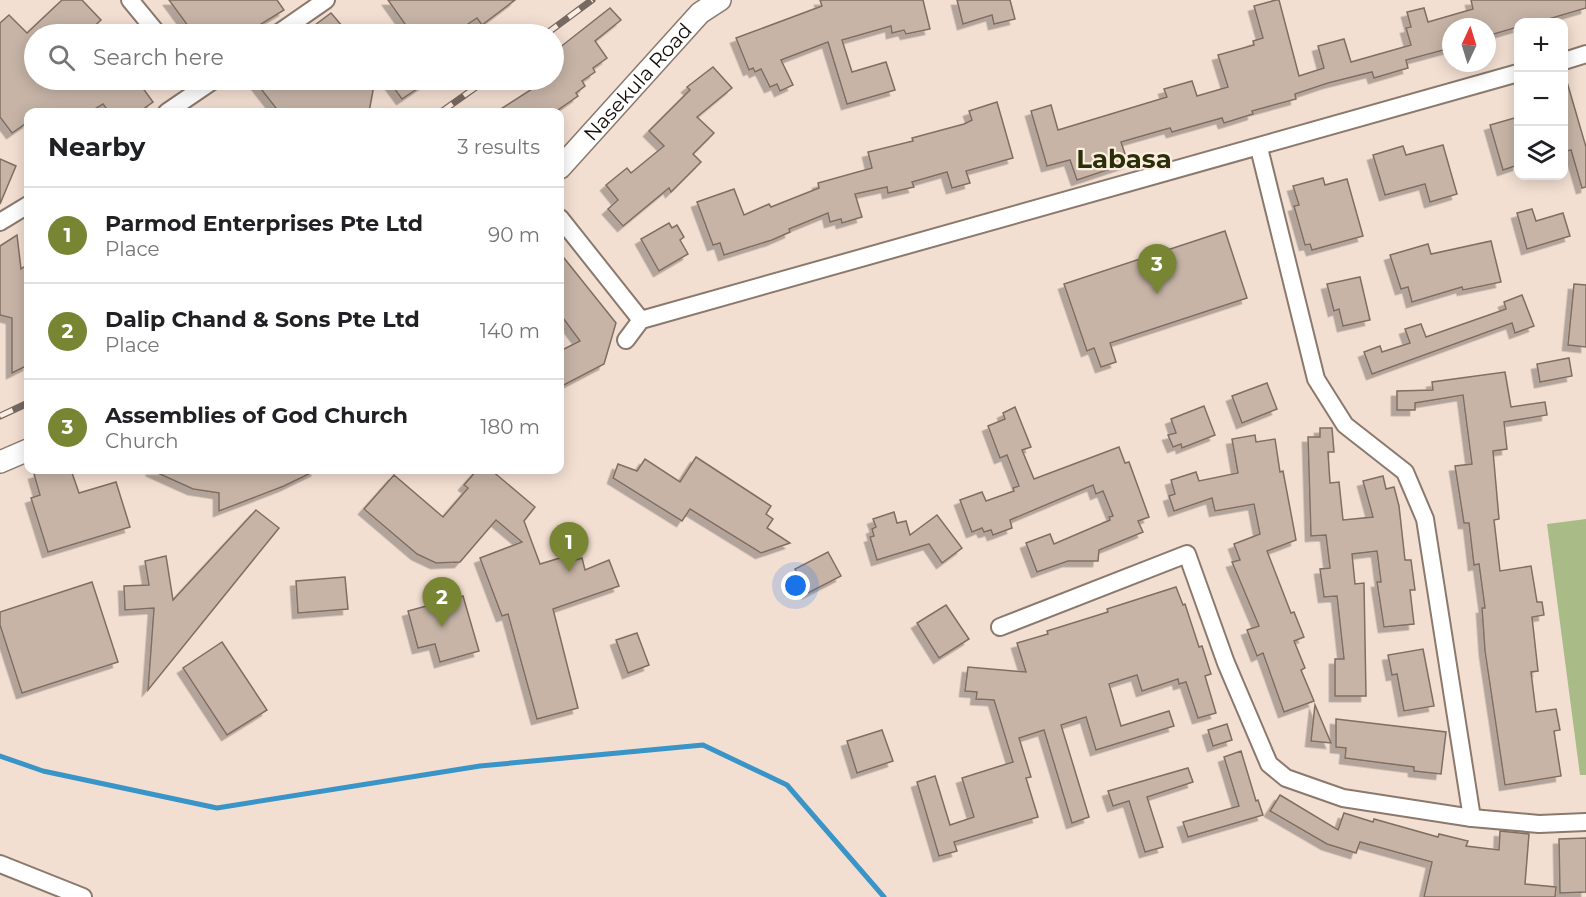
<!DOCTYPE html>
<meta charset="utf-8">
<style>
body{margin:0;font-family:Montserrat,sans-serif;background:#f2f2f2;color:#202124}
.controls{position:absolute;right:18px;top:18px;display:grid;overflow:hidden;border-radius:12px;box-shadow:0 3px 15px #0003}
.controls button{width:54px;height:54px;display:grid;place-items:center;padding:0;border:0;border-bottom:2px solid #e0e0e0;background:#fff;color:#202124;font:30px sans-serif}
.compass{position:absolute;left:1442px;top:18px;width:54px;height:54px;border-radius:50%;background:#fff;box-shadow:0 3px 15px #0003;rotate:4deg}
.you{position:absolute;left:796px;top:586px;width:21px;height:21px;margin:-15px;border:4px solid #fff;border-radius:50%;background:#1a73e8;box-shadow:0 0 0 9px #1a73e833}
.badge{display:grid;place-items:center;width:39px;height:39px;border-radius:50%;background:#788634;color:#fff;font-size:20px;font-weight:700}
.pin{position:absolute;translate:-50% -50px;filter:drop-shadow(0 2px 3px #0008)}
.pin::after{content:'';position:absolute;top:32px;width:21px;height:18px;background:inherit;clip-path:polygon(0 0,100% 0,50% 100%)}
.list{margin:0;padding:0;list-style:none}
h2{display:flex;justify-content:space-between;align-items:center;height:78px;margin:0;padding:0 24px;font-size:26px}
h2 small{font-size:20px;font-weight:400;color:#757577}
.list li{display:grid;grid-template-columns:39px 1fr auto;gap:18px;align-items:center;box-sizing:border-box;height:96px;padding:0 24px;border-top:2px solid #e0e0e0}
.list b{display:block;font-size:22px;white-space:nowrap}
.list p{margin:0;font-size:20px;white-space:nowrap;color:#757577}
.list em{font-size:20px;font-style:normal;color:#757577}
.icon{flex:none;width:33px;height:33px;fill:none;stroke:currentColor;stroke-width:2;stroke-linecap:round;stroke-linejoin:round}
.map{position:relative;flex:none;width:1586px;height:897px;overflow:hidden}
.search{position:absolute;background:#fff;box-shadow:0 3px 15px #0003;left:24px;top:24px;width:540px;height:66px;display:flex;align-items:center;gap:15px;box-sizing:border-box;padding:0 21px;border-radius:33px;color:#757577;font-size:22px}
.panel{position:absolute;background:#fff;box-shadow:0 3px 15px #0003;left:24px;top:108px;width:540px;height:366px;border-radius:12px}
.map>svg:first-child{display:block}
.green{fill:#a9bc88}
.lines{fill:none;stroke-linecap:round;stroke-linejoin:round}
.stream{stroke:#3994c7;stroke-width:5}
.building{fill:#c7b4a7;stroke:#806e62;stroke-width:1.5;filter:url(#shadow)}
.minor-casing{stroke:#8a796c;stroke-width:20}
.major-casing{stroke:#8a796c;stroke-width:24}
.minor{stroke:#fff;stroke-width:16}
.major{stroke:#fff;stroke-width:21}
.rail-casing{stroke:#766961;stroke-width:7}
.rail{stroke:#feede2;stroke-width:4.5;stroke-dasharray:14;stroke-linecap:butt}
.labels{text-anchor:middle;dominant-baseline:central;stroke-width:4.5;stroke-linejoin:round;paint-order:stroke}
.street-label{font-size:20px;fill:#130c08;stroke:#feede2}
.district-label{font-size:26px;font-weight:bold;fill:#292f07;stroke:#feede2}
</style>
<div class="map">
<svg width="1586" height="897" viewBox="0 0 1586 897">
<defs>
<filter id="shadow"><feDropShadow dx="-5.5" dy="5.5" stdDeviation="0" flood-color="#0004"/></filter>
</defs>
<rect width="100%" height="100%" fill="#f3dfd2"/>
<polygon class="green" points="1586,519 1586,775 1580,775 1547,524"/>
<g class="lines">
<polyline class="stream" points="0,756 43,771 217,808 480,766 703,745 787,785 884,897"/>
</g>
<g class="building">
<polygon points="62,0 82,0 101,20 86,34 34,34 34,80 137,80 153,102 139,112 109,112 103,104 90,112 28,112 28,122 12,133 0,117 0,23 9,15 27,33"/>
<polygon points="169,0 277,0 284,10 245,34 194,34"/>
<polygon points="388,0 515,0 482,25 477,18 453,34 412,34"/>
<polygon points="820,0 923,0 930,29 906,34 904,30 892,33 891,26 842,40 852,72 886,62 895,90 847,104 828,42 781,60 793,85 780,91 777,84 770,87 761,69 755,72 753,68 749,70 736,38 822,6"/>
<polygon points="957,0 1010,0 1015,19 994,24 992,15 963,24"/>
<polygon points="1276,0 1279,0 1299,76 1324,68 1318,46 1344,39 1351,62 1411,45 1406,28 1411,27 1407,12 1424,8 1428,22 1473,9 1471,0 1586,0 1586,8 1545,20 1545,22 1518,22 1518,27 1487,36 1487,27 1451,27 1451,48 1406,60 1408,68 1374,78 1372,72 1328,83 1295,94 1296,99 1252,111 1253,114 1224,123 1222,118 1172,132 1170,128 1121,142 1128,163 1077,180 1070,160 1047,166 1031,111 1051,105 1058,130 1167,97 1164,89 1192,81 1197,96 1228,87 1218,55 1254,45 1253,41 1263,38 1254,6"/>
<polygon points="610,8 621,20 595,41 607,58 593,68 595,72 582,81 585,86 576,93 578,96 555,112 496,112 546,80 554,80 554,52"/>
<polygon points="331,13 349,34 303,34"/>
<polygon points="713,67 732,88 697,117 714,133 693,154 701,162 671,192 669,188 623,226 608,209 618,200 606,185 627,168 631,173 664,146 649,131 690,90 687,87"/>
<polygon points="254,80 375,80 369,112 279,112"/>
<polygon points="388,80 430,80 402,99"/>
<polygon points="1567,82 1586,147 1586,187 1582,188 1571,150 1563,152 1563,83"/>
<polygon points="997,102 1013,158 966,171 970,183 952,188 947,172 912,182 914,187 888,193 887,187 855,194 862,217 842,223 841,219 830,222 828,213 789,229 790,232 772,240 724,255 720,243 713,245 697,202 734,189 744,215 769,204 771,207 819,188 818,183 872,168 868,152 913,141 912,138 964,124 972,120 969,111"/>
<polygon points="1518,117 1518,165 1503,170 1490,125"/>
<polygon points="1443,145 1457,194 1430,202 1425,184 1385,195 1373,155 1403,146 1406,155"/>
<polygon points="0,159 16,166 0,204"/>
<polygon points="1323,178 1325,185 1347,179 1363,236 1312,250 1310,244 1305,245 1294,206 1299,205 1293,186"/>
<polygon points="1532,209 1536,221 1563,213 1570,236 1527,249 1517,213"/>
<polygon points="669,223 672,228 677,225 684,237 680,240 688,254 659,271 641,239"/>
<polygon points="1225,231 1247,298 1110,343 1116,362 1101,367 1094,348 1087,351 1064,284"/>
<polygon points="17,235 21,269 28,264 28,365 12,373 12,318 0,315 0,246"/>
<polygon points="1491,241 1501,282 1463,290 1462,287 1412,302 1408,287 1401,289 1390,255 1428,244 1431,254"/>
<polygon points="560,253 616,323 604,364 560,387 560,351 580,341 560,314"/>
<polygon points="1360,277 1370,320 1343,326 1339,309 1334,311 1327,284"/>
<polygon points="1574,284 1586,285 1586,347 1568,345"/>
<polygon points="1522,295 1534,326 1515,333 1512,323 1372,374 1364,352 1380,346 1382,352 1410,343 1405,329 1421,324 1426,337 1506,309 1504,302"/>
<polygon points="1569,358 1572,376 1540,382 1537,364"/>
<polygon points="1505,372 1511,407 1545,402 1547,415 1504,422 1507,449 1493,451 1499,519 1494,520 1500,571 1531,566 1537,602 1542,602 1544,615 1532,617 1538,671 1531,672 1536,712 1556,709 1560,730 1554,731 1561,776 1505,785 1485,651 1482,608 1485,608 1479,564 1474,565 1469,523 1464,523 1455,466 1472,464 1463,395 1415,403 1415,410 1397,410 1397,391 1433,390 1432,382"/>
<polygon points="1267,383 1277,409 1242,423 1232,396"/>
<polygon points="1204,406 1215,435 1182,448 1181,444 1173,447 1168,435 1176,433 1171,419"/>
<polygon points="1015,407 1031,447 1022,450 1034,479 1119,447 1125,463 1129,462 1149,517 1138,521 1143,532 1099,550 1098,561 1068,561 1037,572 1026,543 1050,534 1054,544 1110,520 1109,517 1113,516 1103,491 1096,494 1093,485 1010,520 1012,528 993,535 991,530 984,532 982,528 972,532 960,500 982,492 986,501 1014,491 1013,488 1019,486 1007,455 1000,458 988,426 1005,419 1003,413"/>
<polygon points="1320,428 1332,428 1334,452 1328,452 1330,483 1339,482 1343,520 1373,517 1363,481 1383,476 1386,489 1394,487 1399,506 1405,560 1411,560 1415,590 1410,590 1414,624 1384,627 1377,582 1381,582 1377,551 1352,554 1355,584 1364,583 1366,696 1335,696 1335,659 1344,659 1337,596 1324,597 1320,569 1330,568 1326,535 1311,536 1308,437 1320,437"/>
<polygon points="1255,435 1256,442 1275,439 1280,472 1283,471 1296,540 1267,551 1291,613 1294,612 1304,637 1294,641 1305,668 1301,670 1314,701 1284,712 1263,653 1257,656 1247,630 1259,626 1232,562 1240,560 1234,544 1260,534 1254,504 1215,511 1212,498 1174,511 1169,496 1175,494 1171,480 1196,472 1199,481 1238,473 1232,439"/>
<polygon points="696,457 771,506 766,514 773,519 767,528 790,543 761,553 690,509 682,521 613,478 618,464 637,471 645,459 680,482"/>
<polygon points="47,470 71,470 79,493 116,482 130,527 48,552 31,498 40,495 34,474"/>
<polygon points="151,470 317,470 284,486 219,511 219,493 193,489"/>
<polygon points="477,470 491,470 535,507 524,521 540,564 573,554 575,560 582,558 585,570 609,560 619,586 553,609 578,708 537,719 508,614 502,616 480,558 522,542 496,520 460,562 436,563 417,554 364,509 394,475 443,517 468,488 464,485"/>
<polygon points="256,510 279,528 148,690 154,608 125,610 124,586 149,585 145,561 166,556 173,600"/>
<polygon points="894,512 897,523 906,521 910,535 937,515 962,548 942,563 929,544 877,560 870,537 874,536 872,529 876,527 873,519"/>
<polygon points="828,552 841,576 808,593 795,569"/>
<polygon points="345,577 348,609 298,613 296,581"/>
<polygon points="92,582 118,662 22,693 0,625 0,612"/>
<polygon points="1176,587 1183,605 1185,604 1199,647 1202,646 1211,674 1205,676 1216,713 1198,718 1186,682 1179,684 1178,679 1142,691 1137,675 1109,684 1121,726 1169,711 1174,726 1096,750 1086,717 1061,725 1089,817 1072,823 1044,730 1019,738 1031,777 1026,778 1038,817 954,842 957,851 939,856 917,782 935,776 950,825 974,817 962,778 1013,762 994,700 976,699 977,692 965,691 968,667 1026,672 1017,643 1048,634 1047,631 1108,612 1107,609"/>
<polygon points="463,596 479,651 440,662 435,644 418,648 408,611"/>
<polygon points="946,605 969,639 939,658 917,623"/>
<polygon points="637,633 649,665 628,673 616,640"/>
<polygon points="222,642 267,710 227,735 183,668"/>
<polygon points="1423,649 1434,706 1404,711 1397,674 1392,675 1388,655"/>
<polygon points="1315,705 1331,743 1311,741"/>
<polygon points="1336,719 1446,732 1441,774 1414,771 1414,767 1345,758 1346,748 1336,747"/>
<polygon points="1227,724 1232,740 1213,746 1208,730"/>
<polygon points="882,730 893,761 857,773 847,741"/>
<polygon points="1241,751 1256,801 1258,800 1263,815 1188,837 1183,822 1239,806 1224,757"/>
<polygon points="1188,768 1193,782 1147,797 1163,847 1145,852 1129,801 1113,806 1108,791"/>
<polygon points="1280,795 1338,830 1344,813 1373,822 1374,819 1438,837 1439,834 1468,841 1466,846 1499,850 1500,831 1529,834 1525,884 1556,887 1555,897 1424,897 1432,862 1360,842 1356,853 1327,844 1270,811"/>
<polygon points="1586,838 1586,892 1560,893 1559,839"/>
</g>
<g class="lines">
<g class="minor-casing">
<g id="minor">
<polyline points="130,0 158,34"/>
<polyline points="277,34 326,0"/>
<polyline points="1564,61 1586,54"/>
<polyline points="167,112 214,80"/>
<polyline points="1259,148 1316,379 1345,425 1405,472 1425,519 1472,818"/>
<polyline points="560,218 641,320"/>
<polyline points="0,222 28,205"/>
<polyline points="626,340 641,320 1518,73"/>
<polyline points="1000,627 1187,554 1226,663 1269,764 1286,778 1343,798 1472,818 1539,824 1586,822"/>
<polyline points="0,864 83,897"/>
</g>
</g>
<g class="major-casing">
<g id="major">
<path id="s1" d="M560,168L700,13L720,0"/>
<polyline points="0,462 28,450"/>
</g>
</g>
<use href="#minor" class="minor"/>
<use href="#major" class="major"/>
<g class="rail-casing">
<g id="rail">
<polyline points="546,34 592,0"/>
<polyline points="441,112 486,80"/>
<polyline points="0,416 28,403"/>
</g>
</g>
<use href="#rail" class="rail"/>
</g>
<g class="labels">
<g class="street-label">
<text stroke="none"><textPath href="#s1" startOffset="116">Nasekula Road</textPath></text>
</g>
<g class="district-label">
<text x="1124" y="159">Labasa</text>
</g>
</g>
</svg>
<div class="controls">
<button>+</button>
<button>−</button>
<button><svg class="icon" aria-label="layers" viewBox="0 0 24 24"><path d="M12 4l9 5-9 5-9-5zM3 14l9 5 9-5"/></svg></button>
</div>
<svg class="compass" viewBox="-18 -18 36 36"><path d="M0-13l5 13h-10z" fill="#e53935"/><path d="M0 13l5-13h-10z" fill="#757577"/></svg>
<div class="you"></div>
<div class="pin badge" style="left:569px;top:572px">1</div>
<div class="pin badge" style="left:442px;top:627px">2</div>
<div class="pin badge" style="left:1157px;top:294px">3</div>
<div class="search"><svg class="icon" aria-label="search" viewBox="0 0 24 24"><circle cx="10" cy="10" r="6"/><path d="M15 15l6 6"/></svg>Search here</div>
<section class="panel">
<h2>Nearby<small>3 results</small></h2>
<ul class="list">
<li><span class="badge">1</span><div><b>Parmod Enterprises Pte Ltd</b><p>Place</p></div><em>90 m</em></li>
<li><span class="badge">2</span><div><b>Dalip Chand &amp; Sons Pte Ltd</b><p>Place</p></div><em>140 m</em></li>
<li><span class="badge">3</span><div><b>Assemblies of God Church</b><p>Church</p></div><em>180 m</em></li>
</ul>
</section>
</div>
